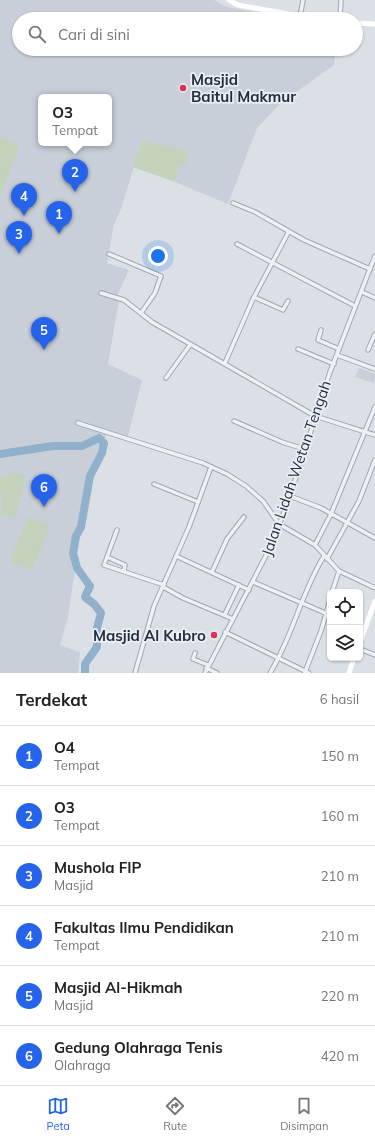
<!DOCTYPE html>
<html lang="id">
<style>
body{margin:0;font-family:Mulish,sans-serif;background:#f2f2f2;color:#222}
.controls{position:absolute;right:12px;bottom:12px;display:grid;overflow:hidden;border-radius:6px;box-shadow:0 1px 3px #0004}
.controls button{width:36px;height:36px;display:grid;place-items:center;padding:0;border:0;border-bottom:1px solid #e0e0e0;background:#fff;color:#222;font:20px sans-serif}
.you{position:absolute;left:158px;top:256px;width:14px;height:14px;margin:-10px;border:3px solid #fff;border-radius:50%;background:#1a73e8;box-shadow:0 0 0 6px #1a73e833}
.badge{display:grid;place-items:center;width:26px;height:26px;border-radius:50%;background:#2563eb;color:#fff;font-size:13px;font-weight:700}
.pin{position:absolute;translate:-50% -33px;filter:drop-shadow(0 1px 2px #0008)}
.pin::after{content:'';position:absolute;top:21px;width:14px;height:12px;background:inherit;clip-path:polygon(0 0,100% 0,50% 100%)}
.popup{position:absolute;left:38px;top:94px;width:74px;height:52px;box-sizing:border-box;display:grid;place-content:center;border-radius:6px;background:#fff;filter:drop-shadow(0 1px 3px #0005);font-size:13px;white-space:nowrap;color:#767676}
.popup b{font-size:15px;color:#222}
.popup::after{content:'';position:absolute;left:50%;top:100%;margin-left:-8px;border:8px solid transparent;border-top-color:#fff}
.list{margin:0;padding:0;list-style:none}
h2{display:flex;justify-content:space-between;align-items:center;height:52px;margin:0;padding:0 16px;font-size:17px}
h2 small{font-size:13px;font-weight:400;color:#767676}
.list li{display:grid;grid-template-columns:26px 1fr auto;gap:12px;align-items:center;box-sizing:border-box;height:60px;padding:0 16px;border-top:1px solid #e0e0e0}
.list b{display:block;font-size:15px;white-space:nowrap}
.list p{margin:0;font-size:13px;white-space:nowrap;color:#767676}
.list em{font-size:13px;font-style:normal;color:#767676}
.icon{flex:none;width:22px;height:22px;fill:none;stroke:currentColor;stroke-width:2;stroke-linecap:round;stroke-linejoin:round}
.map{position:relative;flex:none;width:375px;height:673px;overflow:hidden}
.search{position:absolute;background:#fff;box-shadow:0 1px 3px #0004;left:12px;right:12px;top:12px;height:44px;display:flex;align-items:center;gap:10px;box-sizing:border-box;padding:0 14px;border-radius:22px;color:#767676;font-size:15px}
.sheet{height:412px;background:#fff}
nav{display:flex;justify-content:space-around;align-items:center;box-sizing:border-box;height:56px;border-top:1px solid #e0e0e0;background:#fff;font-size:11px;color:#767676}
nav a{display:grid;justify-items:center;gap:2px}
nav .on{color:#2563eb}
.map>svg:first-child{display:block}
.built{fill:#c8cfd9;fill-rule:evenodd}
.green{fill:#c2d2bb}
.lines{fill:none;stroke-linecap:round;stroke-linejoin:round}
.river{stroke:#91b0cb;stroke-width:8}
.street-casing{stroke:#a0a7b1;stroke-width:5.5}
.street{stroke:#edf0f5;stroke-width:3.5}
.secondary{stroke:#fff;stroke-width:5}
.poi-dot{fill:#da3154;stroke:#eaeff5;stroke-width:1.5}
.labels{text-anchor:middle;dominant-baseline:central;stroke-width:3.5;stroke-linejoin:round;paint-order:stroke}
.poi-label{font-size:15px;font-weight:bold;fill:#232f3e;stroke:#eaeff5;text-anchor:start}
.street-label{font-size:15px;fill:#232f3e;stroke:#eaeff5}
</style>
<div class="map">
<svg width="375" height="673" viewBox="0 0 375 673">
<rect width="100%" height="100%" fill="#dbe0e7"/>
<g class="built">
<path d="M0,0H214L224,6L242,10L300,19H19V49H336L334,65L281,103L257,128L228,204L175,182L179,164L142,140L121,209L114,224L107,263L129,270L116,298L119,300L108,364L142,380L128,436L108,431L89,475L68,617L60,645L80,652L78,673H0ZM41,97H109V143H41Z"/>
<polygon points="359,368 375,374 374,383 355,377"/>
</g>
<g class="green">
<polygon points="0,137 20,145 0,196"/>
<polygon points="142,140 188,151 186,165 179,164 175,182 133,167"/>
<polygon points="10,472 26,476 15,518 0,514 4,495 0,494 0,476 8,477"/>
<polygon points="28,517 50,526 32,570 10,561"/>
</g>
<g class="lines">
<polyline class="river" points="0,454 53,446 82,446 99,438 104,443 102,453 90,476 81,527 76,536 73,553 77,568 90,586 85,597 94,604 101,613 97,628 97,647 85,664 85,673"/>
<g class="street-casing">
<g id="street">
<polyline points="300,17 303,0"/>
<polyline points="340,19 341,0"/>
<polyline points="233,203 255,212 304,240 370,269"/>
<polyline points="237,244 355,306"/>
<polyline points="109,254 161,276 155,293 141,313"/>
<polyline points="362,292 375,298"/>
<polyline points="101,293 124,300 152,322 315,416 375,435"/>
<polyline points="254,297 283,310 288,301"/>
<polyline points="321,330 318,340 339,349"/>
<polyline points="298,349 334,364"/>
<polyline points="368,350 375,334"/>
<polyline points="337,355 375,369"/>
<polyline points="225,363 253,299 288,233"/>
<polyline points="166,378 190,345"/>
<polyline points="234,421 282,442 304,449"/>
<polyline points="78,423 203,463 227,474 246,486 263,501 279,524 315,545 339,571 375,588"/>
<polyline points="154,484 198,502"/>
<polyline points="290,496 321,508 375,538"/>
<polyline points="117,530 104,565 164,585"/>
<polyline points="315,545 331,514 375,407"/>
<polyline points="176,556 249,590"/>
<polyline points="107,557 125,565 124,571"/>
<polyline points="327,559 359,501 375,460"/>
<polyline points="212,572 227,539 244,517"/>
<polyline points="253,582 330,615"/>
<polyline points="163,587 183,598 233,619"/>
<polyline points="332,592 339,571"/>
<polyline points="225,614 239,585"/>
<polyline points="225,632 309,673"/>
<polyline points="360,649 375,655"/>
<polyline points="195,653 193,659 208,665"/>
<polyline points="206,668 217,673"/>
<polyline points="305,672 321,631 330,600"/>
<polyline points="135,673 154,606 189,527 211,467"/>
<polyline points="205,673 272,544 290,496 330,372 375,256"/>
<path d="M270,673C293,636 301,593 324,556"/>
</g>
</g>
<use href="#street" class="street"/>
<g class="secondary">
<polyline points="229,0 238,5 316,19"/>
<polyline points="356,23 375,24"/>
<polyline points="360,642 375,601"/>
<polyline points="349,673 354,658"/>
</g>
</g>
<g class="poi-dot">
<circle cx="183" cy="88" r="4"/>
<circle cx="214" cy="635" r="4"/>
</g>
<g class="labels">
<g class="poi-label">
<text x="191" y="79">Masjid<tspan x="191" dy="17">Baitul Makmur</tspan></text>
<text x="206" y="635" text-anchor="end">Masjid Al Kubro</text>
</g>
<g class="street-label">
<text transform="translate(296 468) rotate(-71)">Jalan Lidah Wetan Tengah</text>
</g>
</g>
</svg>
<div class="controls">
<button><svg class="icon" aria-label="locate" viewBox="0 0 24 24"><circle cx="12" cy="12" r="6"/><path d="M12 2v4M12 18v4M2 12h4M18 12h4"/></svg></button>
<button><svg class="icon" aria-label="layers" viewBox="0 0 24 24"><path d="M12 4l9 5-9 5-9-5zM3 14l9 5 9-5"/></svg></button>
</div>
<div class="you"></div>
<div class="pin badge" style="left:59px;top:234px">1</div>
<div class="pin badge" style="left:75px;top:192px">2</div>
<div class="popup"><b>O3</b>Tempat</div>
<div class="pin badge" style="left:19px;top:254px">3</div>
<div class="pin badge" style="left:24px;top:216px">4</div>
<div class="pin badge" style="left:44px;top:350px">5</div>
<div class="pin badge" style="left:44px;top:507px">6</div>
<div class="search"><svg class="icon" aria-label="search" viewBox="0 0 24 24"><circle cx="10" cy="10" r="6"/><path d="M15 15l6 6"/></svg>Cari di sini</div>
</div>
<section class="sheet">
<h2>Terdekat<small>6 hasil</small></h2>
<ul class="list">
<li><span class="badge">1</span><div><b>O4</b><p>Tempat</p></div><em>150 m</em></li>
<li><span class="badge">2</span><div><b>O3</b><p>Tempat</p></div><em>160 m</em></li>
<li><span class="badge">3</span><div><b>Mushola FIP</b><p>Masjid</p></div><em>210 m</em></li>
<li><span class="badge">4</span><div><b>Fakultas Ilmu Pendidikan</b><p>Tempat</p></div><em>210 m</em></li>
<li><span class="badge">5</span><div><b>Masjid Al-Hikmah</b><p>Masjid</p></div><em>220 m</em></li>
<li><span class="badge">6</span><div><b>Gedung Olahraga Tenis</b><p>Olahraga</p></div><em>420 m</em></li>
</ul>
</section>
<nav>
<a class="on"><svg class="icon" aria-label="map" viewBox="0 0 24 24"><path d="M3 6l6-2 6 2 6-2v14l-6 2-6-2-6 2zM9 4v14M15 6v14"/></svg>Peta</a>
<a><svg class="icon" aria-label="directions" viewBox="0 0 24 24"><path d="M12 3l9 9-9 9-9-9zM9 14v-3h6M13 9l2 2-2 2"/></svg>Rute</a>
<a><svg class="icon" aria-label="saved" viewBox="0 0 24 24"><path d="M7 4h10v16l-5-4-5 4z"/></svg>Disimpan</a>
</nav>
